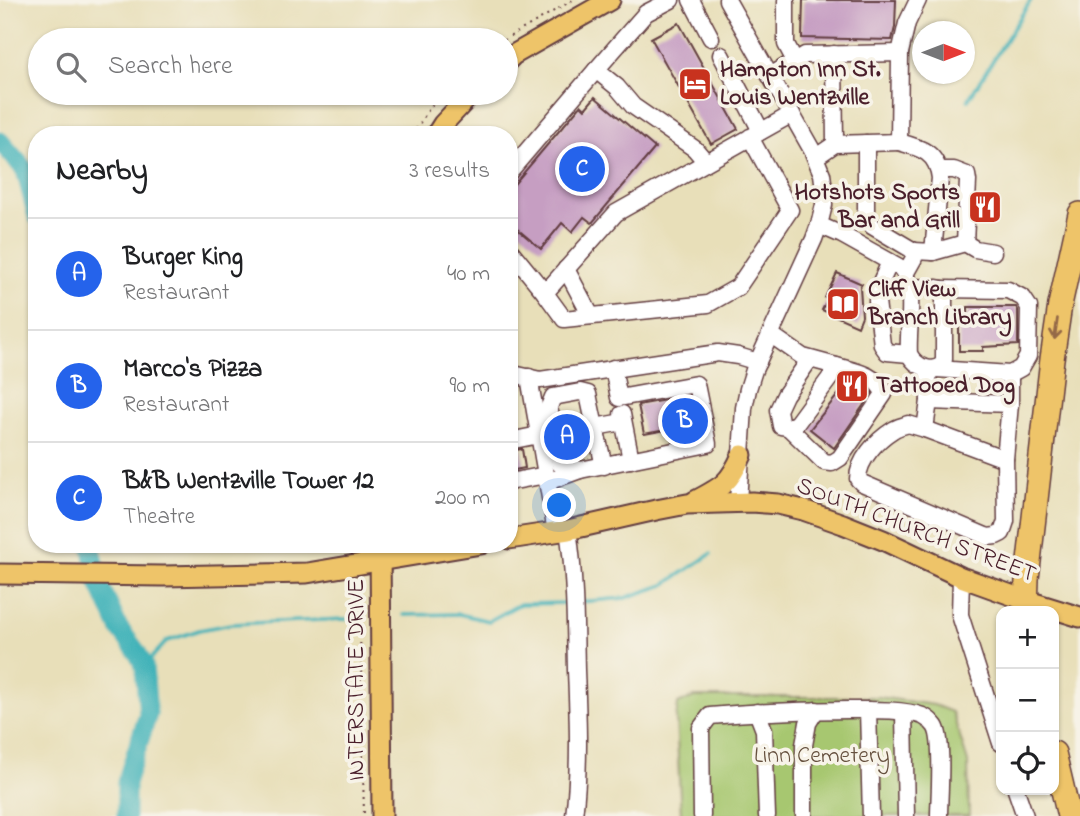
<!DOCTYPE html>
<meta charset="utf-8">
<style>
body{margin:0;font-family:"Indie Flower",sans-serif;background:#f6f6f6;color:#202124}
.controls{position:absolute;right:21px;bottom:21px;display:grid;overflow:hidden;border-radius:14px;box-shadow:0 2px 5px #0004}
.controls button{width:63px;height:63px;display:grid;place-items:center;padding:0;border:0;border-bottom:2px solid #e0e0e0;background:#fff;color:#202124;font:35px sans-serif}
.compass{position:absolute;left:912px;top:21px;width:63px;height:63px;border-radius:50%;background:#fff;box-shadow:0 2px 5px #0004;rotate:90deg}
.you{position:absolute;left:560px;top:506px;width:24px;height:24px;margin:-18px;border:5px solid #fff;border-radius:50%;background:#1a73e8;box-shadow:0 0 0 10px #1a73e833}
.badge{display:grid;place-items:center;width:46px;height:46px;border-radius:50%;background:#2563eb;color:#fff;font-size:23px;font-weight:700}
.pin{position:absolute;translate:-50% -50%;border:4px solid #fff;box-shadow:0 2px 7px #0006}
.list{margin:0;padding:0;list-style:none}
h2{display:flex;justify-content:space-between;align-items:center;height:91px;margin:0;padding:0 28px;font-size:30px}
h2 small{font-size:23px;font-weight:400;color:#757577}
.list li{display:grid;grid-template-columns:46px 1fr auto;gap:21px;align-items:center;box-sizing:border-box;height:112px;padding:0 28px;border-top:2px solid #e0e0e0}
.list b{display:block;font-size:26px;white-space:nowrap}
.list p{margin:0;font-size:23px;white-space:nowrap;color:#757577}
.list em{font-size:23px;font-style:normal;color:#757577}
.icon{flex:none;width:38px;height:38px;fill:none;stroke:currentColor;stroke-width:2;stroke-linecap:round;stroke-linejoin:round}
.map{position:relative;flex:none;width:1080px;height:816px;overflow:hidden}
.search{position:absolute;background:#fff;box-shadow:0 2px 5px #0004;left:28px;top:28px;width:490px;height:77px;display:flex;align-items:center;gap:18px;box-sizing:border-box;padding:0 24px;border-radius:38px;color:#757577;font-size:26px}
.panel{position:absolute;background:#fff;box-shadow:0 2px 5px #0004;left:28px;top:126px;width:490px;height:427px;border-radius:28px}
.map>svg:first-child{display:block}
.green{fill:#a7c76f;stroke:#78734d;stroke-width:2}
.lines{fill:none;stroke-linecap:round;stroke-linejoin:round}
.stream{stroke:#42b3b9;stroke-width:3.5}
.river{stroke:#42b3b9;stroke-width:19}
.building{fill:#c69ec2}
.minor-casing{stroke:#623c40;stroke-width:19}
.major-casing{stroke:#623c40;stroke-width:23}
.highway-casing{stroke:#623c40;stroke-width:26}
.path{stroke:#623c40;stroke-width:2;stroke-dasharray:2 5;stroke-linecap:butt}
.minor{stroke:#fff;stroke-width:16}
.major{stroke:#eec469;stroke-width:19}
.highway{stroke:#eec469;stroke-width:23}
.oneway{stroke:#946947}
.labels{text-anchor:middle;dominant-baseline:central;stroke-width:7;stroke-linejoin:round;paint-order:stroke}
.poi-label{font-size:24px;font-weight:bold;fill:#4a1f2b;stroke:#f7f3e8;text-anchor:start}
.street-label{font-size:24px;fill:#4a1f2b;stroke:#f7f3e8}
.park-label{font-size:24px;fill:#66513f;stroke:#f7f3e8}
</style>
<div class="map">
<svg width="1080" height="816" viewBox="0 0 1080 816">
<rect width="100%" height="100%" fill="#f7f3e8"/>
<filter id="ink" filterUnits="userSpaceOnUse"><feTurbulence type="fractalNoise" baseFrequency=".0143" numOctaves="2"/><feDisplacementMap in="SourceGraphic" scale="14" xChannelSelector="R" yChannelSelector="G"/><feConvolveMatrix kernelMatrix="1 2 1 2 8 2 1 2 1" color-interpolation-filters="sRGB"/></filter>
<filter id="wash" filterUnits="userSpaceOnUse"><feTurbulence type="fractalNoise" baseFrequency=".00686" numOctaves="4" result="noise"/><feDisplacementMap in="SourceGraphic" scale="28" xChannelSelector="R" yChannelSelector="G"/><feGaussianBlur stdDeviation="1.57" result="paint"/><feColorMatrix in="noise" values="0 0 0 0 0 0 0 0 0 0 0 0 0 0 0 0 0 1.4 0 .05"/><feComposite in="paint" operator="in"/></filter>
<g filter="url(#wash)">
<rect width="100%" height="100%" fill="#e8dfb9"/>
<polygon class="green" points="694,697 878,697 934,705 952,712 968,762 969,816 681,816 676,718 678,704"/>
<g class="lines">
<g class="stream">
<polyline points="968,100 1031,0"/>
<polyline points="578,602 625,598 664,585 711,554"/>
<polyline points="404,615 459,614 489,621 520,604 570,603"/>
<polyline points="144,666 167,641 199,630 231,624 346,619"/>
</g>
<g class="river">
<polyline points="0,141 25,170 37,216"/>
<polyline points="91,544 99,583 119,628 137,652 144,666 148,714 126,783 126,816"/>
</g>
</g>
<g id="blocks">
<g class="building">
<polygon points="803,0 896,0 895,27 892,40 802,38"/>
<polygon points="679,23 738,129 711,144 651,38"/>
<polygon points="595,97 655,148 592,223 584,217 572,232 562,223 541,249 509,222 509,190 581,105 585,109"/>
<polygon points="837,273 862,284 860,287 862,316 858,326 822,310 828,299 825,298"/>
<polygon points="968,307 1016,307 1018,310 1018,345 983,347 983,351 959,351 959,316 968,316"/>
<polygon points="850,380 865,387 872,393 834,448 810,429"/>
<polygon points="688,396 693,425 644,434 638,405"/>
<polygon points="573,416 579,455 573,456 569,455 562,418"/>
<polygon points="522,449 525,468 509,471 509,451"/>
</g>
</g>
</g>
<g filter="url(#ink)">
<use href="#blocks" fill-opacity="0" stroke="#623c40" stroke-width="2"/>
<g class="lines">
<g class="minor-casing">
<g id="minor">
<polyline points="691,0 711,38"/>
<polyline points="727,0 812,150 822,174 824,189 824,205 819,225 814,239 754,370 748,389 744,408 738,502"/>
<polyline points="786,0 786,44 795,61"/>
<polyline points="900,53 907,23 918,0"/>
<polyline points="834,54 835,144"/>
<polyline points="721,55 761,131"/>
<polyline points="596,70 646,13 671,0"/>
<polyline points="770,76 805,55 900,53 899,142 835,144 816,157"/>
<polyline points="750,137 790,210 738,287 708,304 564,319 545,293 616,213 792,114"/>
<path d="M899,142C921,148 937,152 940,178L933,252L914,251V258L905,274"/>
<polyline points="866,143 866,211 872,226 914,251"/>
<polyline points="939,170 954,170 967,175 968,181 965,243"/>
<polyline points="509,172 596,70 617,87 633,106 695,149 706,162"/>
<path d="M819,225L842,235L901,268C917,288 907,329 909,354C916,367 932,374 943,364L944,359V295L942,289L937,288L909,287"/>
<polyline points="509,249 545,293"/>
<polyline points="933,252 965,243 975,249 993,252"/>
<polyline points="890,262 880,284 877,301 882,345 887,352 909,354"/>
<polyline points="566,269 591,316"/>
<polyline points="770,334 803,357 836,366 832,375 796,424 788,427 781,426 778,410 785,395 810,359"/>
<polyline points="928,369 929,401 1010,404 1010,374"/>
<polyline points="937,369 1010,374 1021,368 1028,356 1029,307 1023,298 1008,290 942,289"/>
<polyline points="509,373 540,380 718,353 738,356 758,362"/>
<polyline points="529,377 556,532"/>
<path d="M929,401L925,429L908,424C903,426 897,427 893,430C877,440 858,460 858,479L862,483L988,537L996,536L1002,533L1006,521L1005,459L1010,404"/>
<polyline points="622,414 631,460"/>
<path d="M788,427L824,462L832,463L840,458L884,394C877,374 854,371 836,366"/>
<polyline points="925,429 1005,459"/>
<polyline points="509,441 539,435"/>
<polyline points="604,466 595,427 623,422"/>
<polyline points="580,470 570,466 560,464 549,407 553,397 580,392 588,394 595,427"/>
<polyline points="509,482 546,475"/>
<polyline points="547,482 580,470 708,444 696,384 619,398 613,368"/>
<path d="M568,530C575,576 575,623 576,670C578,719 580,767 574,816"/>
<polyline points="961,577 960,615 1001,743"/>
<polyline points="868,710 871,816"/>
<polyline points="757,712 764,730 767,816"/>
<polyline points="904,713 906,816"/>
<polyline points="1016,790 1025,816"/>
<path d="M702,816L701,728L710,716C756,712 802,710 849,710C871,710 902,709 923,716C927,718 932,722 935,726C944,739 939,798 939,816"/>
<polyline points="804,816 804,745 808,723 816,710"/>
</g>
</g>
<g class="major-casing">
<g id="major">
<polyline points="506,62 513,55 610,0"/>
<polyline points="436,135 443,124 472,93"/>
<path d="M695,501C722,487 730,483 742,455"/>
<polyline points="509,539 568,530 656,510 687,504 752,502 778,504 803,510 843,524 883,540 961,577 1025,600 1080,617"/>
<polyline points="380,544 382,816"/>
<polyline points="0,574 163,576 307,573 481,544"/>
</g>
</g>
<g class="highway-casing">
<g id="highway">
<polyline points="1026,611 1027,579 1052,359 1060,305 1080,214"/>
<polyline points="1054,753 1069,816"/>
</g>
</g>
<g class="path">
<polyline points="504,40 573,0"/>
<polyline points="412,135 431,106 444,93"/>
<polyline points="359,580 364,816"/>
</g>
<use href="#minor" class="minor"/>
<use href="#major" class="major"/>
<use href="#highway" class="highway"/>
</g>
<defs><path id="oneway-shaft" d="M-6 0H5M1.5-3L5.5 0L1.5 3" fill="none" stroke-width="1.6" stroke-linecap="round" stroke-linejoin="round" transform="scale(1.75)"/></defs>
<use class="oneway" href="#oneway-shaft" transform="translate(1056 329) rotate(98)"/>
</g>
<defs>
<g id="hotel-square" transform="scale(1.75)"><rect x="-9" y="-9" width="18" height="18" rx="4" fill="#c8321e" stroke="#f7f3e8"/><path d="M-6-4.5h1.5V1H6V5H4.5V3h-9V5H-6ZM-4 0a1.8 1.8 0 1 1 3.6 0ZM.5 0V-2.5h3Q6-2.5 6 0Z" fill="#fff"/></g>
<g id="restaurant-square" transform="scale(1.75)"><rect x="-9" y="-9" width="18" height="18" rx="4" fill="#c8321e" stroke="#f7f3e8"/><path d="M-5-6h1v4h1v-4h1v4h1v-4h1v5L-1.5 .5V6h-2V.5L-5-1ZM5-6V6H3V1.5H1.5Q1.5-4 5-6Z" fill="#fff"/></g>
<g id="library-square" transform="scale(1.75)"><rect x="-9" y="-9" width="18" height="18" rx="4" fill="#c8321e" stroke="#f7f3e8"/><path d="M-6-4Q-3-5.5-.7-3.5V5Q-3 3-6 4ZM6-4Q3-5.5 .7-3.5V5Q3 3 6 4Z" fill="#fff"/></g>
</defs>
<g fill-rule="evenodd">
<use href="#hotel-square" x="695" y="84"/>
<use href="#restaurant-square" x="985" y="207"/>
<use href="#library-square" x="843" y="304"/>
<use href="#restaurant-square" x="852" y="386"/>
</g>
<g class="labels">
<g class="poi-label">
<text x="720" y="70">Hampton Inn St.<tspan x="720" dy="28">Louis Wentzville</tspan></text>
<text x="960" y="193" text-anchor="end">Hotshots Sports<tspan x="960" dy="28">Bar and Grill</tspan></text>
<text x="868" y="290">Cliff View<tspan x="868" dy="28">Branch Library</tspan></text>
<text x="876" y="386">Tattooed Dog</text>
</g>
<g class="street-label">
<text transform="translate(916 531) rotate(21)">SOUTH CHURCH STREET</text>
<text transform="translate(357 680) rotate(-90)">INTERSTATE DRIVE</text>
</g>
<g class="park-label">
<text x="822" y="756">Linn Cemetery</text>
</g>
</g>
</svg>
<div class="controls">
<button>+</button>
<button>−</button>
<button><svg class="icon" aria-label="locate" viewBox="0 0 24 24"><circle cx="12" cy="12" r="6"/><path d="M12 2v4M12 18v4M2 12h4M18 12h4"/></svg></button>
</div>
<svg class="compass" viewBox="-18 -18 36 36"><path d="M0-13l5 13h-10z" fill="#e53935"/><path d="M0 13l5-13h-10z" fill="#757577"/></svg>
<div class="you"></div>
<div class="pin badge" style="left:567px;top:437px">A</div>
<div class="pin badge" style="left:685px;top:421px">B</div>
<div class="pin badge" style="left:582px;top:169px">C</div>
<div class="search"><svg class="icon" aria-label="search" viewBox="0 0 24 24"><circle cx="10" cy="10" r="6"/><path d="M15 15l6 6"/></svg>Search here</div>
<section class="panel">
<h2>Nearby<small>3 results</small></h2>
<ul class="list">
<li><span class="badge">A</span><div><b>Burger King</b><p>Restaurant</p></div><em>40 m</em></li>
<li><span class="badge">B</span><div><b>Marco's Pizza</b><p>Restaurant</p></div><em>90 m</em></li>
<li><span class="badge">C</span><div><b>B&amp;B Wentzville Tower 12</b><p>Theatre</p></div><em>200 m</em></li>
</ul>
</section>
</div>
